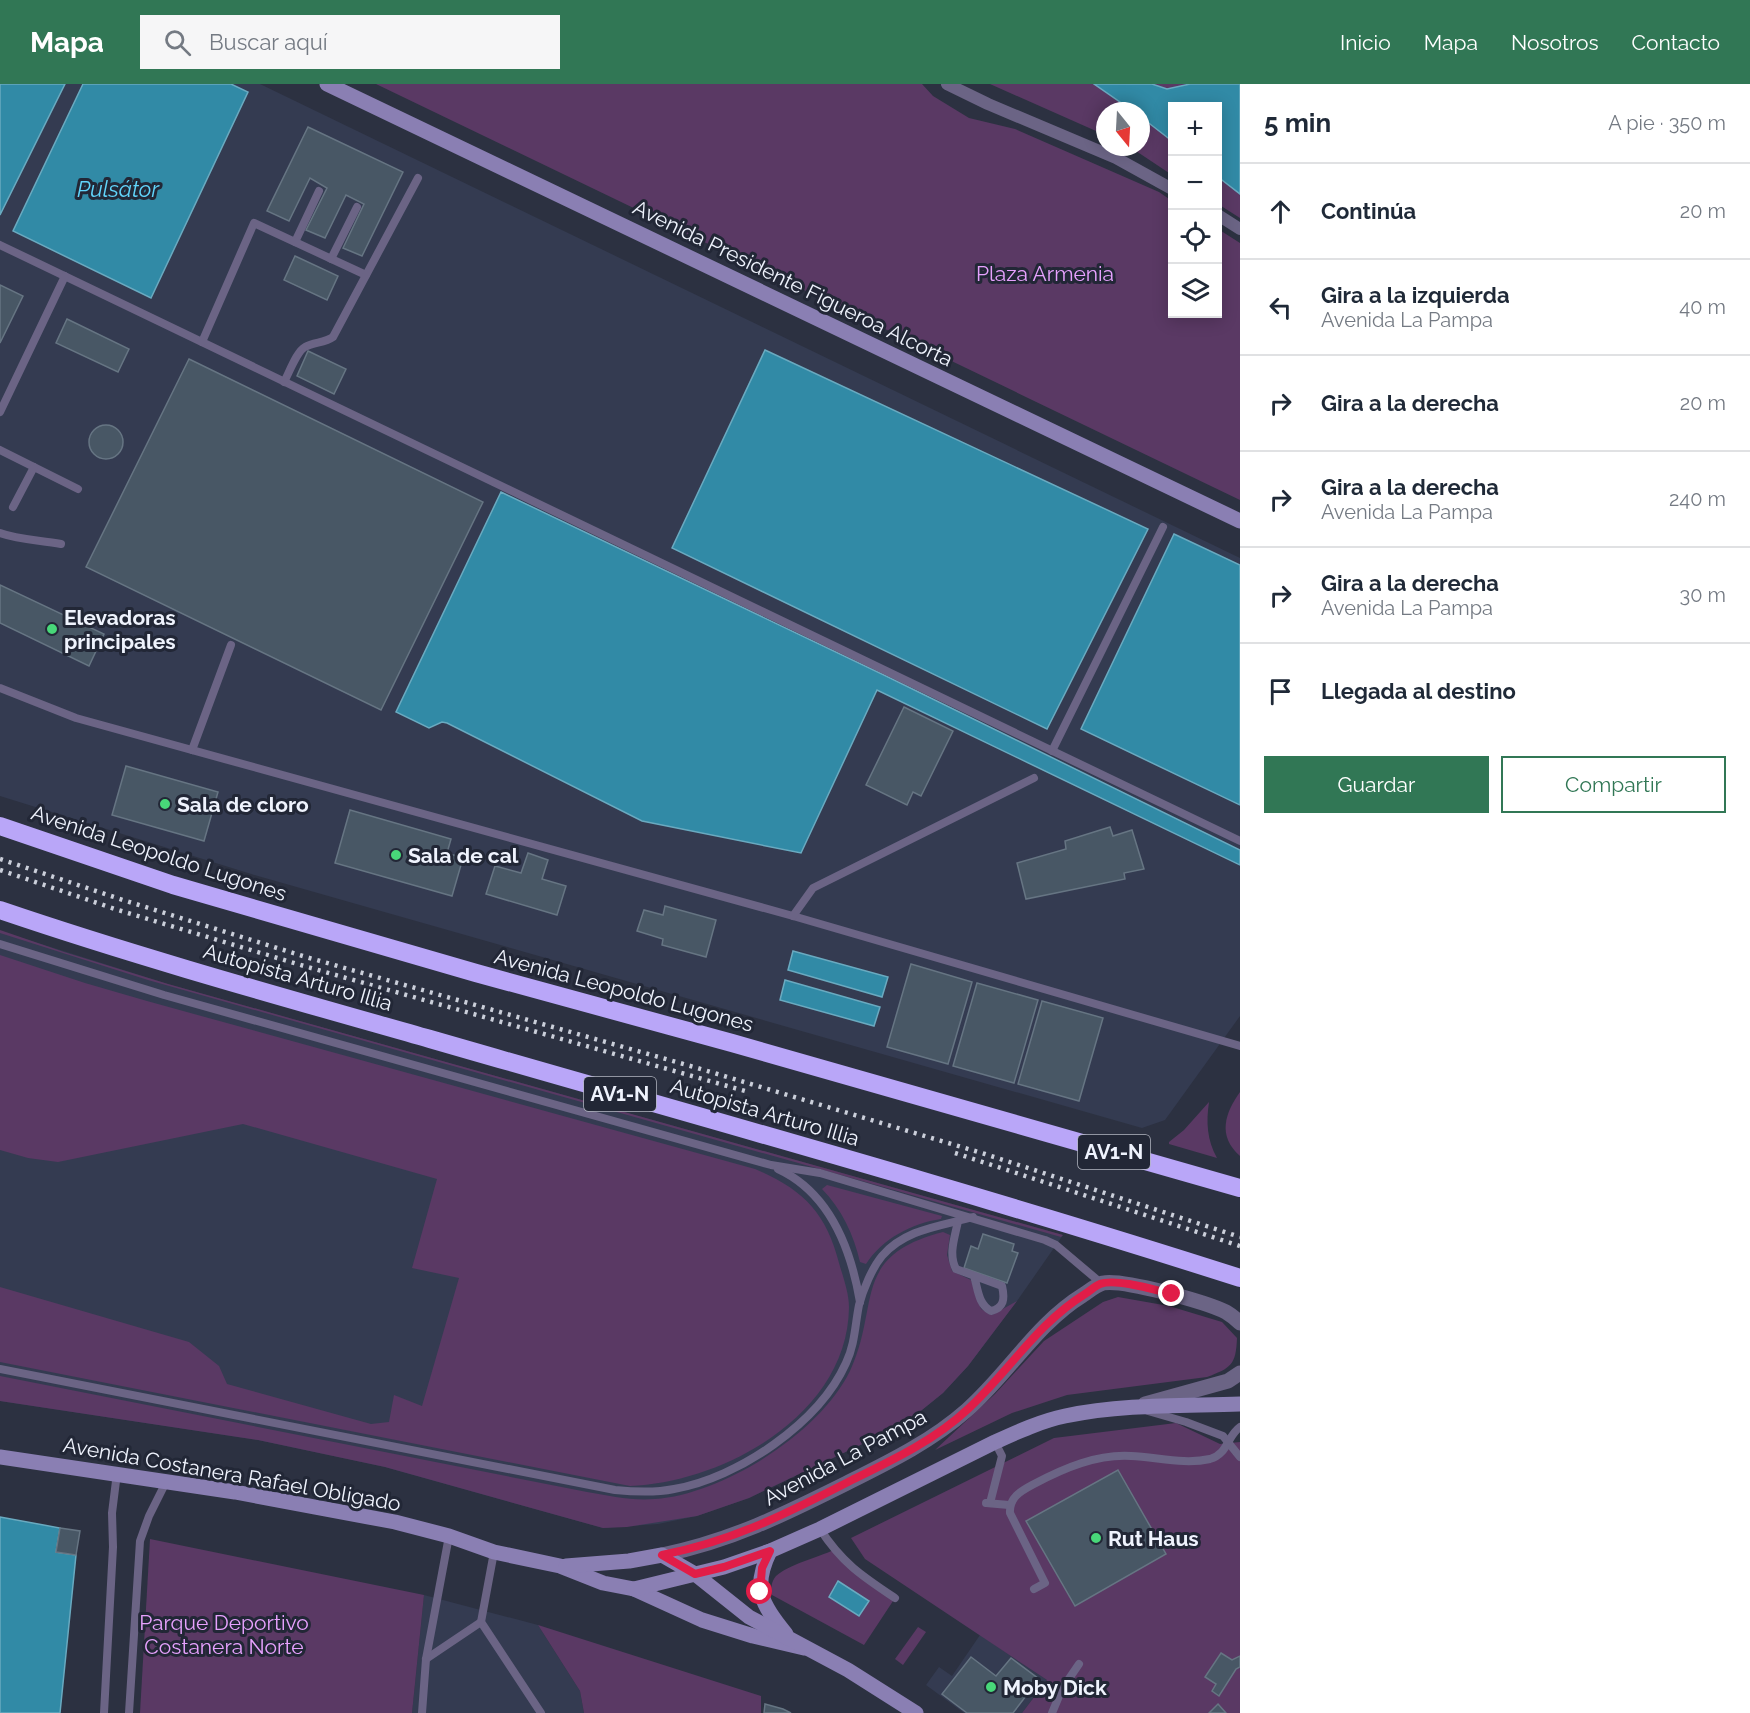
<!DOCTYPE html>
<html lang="es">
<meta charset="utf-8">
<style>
body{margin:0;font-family:Raleway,sans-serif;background:#f6f6f7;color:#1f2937}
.controls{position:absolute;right:18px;top:18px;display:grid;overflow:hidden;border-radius:0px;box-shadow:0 3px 15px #0003}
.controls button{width:54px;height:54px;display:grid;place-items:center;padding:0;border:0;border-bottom:2px solid #e0e1e3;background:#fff;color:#1f2937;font:30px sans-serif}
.compass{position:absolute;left:1096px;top:18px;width:54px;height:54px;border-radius:50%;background:#fff;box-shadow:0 3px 15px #0003;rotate:162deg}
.stop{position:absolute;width:18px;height:18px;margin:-14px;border:4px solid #e11d48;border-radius:50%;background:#fff}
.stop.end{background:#e11d48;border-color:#fff;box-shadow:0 2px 6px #0008}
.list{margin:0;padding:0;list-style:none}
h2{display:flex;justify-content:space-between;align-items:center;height:78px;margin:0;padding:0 24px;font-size:26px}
h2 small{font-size:20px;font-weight:400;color:#747a83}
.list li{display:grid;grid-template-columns:39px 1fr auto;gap:18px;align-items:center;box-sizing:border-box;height:96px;padding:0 24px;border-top:2px solid #e0e1e3}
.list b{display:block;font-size:22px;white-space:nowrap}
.list p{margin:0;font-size:20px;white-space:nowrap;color:#747a83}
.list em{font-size:20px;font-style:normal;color:#747a83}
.actions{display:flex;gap:12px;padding:18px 24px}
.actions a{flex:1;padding:14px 0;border:2px solid #317755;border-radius:0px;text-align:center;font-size:21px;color:#317755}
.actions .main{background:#317755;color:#fff}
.icon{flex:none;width:33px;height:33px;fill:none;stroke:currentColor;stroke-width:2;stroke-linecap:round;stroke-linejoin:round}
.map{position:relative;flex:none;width:1240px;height:1629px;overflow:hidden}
header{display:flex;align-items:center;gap:36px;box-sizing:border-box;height:84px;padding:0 30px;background:#317755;color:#fff}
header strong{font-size:28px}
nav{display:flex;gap:33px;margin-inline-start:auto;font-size:21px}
.search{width:420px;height:54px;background:#f6f6f7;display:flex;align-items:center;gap:15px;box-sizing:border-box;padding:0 21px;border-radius:0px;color:#747a83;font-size:22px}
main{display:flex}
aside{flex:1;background:#fff}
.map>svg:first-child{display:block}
.built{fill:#343b51}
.green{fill:#5a3964}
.water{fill:#318aa6;stroke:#6aaac0;stroke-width:1.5}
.building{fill:#485765;stroke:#667583;stroke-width:1.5}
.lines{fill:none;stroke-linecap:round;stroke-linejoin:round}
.service{stroke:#6b6485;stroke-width:8}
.pedestrian{stroke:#6b6485;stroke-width:12}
.tertiary{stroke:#6b6485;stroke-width:15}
.secondary{stroke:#8a7fb3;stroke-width:15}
.motorway{stroke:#b9a6f8;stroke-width:18}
.rail{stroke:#cbcfda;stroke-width:4.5;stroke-dasharray:3 6;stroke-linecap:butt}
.route{stroke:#e11d48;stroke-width:8}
.poi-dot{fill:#48d779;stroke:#222736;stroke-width:2}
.labels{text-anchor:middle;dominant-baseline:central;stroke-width:6;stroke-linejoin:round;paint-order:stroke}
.shield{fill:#222736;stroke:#b2b6c1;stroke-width:1.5}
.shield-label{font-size:20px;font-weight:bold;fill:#eff3fd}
.park-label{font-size:21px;fill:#e7a1fe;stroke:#222736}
.street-label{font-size:21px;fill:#eff3fd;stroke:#222736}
.poi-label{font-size:21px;font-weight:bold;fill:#eff3fd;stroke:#222736;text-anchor:start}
.water-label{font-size:22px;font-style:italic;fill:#61d5fb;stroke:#222736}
</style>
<header>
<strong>Mapa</strong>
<div class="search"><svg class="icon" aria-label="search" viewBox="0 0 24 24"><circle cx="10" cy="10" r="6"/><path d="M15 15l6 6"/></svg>Buscar aquí</div>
<nav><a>Inicio</a><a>Mapa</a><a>Nosotros</a><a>Contacto</a></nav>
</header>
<main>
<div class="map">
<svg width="1240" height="1629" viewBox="0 0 1240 1629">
<rect width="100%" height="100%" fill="#2c3141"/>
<g class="built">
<polygon points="0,0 260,0 1240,474 1240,932 1165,1036 1142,1044 258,792 0,712"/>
<polygon points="0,847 168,900 1063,1151 1017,1217 968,1282 943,1309 917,1330 875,1354 749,1414 697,1432 658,1440 603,1444 385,1383 258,1356 0,1317"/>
<polygon points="424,1511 538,1541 580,1607 584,1629 412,1629"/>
<polygon points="980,1551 1047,1596 1022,1629 964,1629 926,1601 939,1583 952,1592"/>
</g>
<g class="green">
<polygon points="376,0 922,0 933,12 969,34 1015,45 1159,108 1172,117 1172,230 1218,230 1218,145 1240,159 1240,416"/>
<polygon points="990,0 1240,0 1240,134 1218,120 1218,22 1172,22 1172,91 1130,63 1141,63 1141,27 1105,27 1105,51"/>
<polygon points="0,846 64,868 168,900 1063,1151 1061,1153 148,896 0,849"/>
<path d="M0,871L85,899L147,917L755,1085C802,1105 826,1128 839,1179C843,1193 849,1209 849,1223C848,1330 725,1398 630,1402L0,1278V1203L189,1258L219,1282L227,1300L371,1340L389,1338L394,1311L422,1322L459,1194L412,1184L437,1095L243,1040L58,1078L28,1074L0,1066Z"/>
<path d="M1240,1008V1072C1217,1052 1225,1029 1240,1008Z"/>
<path d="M1209,1018C1206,1038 1207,1056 1217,1074L1169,1060V1058L1184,1046Z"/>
<path d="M827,1101L942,1132L941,1135C912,1139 882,1155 866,1180L860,1178C854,1151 841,1124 822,1105Z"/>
<path d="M943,1148L950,1151L947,1171L952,1187L971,1196L981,1225L992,1231L1017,1217L968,1282L943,1309L917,1330L875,1354L749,1414L697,1432L627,1443L603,1444L385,1383L258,1356L0,1317V1292L587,1408C610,1412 632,1417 655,1415C723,1410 820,1349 850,1287C881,1220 850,1172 943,1148Z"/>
<path d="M1118,1213L1169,1222L1222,1238L1237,1254C1236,1281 1231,1284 1207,1293L1067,1311L1012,1329L935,1366L995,1310L1044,1257L1103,1218Z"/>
<polygon points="1176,1339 1220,1360 1240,1358 1240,1629 1022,1629 1047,1596 865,1475 851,1454 1054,1354"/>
<polygon points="150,1455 424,1511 412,1629 140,1629"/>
<path d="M834,1466L895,1514L864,1561L772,1511C771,1504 771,1498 776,1492C788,1481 818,1473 834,1466Z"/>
<polygon points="538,1541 761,1612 761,1629 584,1629 580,1607"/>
<polygon points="918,1543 926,1548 903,1581 895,1575"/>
</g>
<g class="water">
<polygon points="0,0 65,0 0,131"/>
<polygon points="83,0 231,0 248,8 151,214 13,147"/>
<polygon points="1094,0 1152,0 1167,5 1190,0 1240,0 1240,110 1218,93 1218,22 1172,22 1172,57 1141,33 1141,27 1133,27"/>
<polygon points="765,266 1148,445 1047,645 672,464"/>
<polygon points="501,408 884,591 1240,766 1240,781 877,606 801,769 642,737 447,639 442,638 429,644 396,628"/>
<polygon points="1174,450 1240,481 1240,721 1081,645"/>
<polygon points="793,867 888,893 882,913 788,886"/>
<polygon points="785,896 880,923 874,942 780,916"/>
<polygon points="0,1433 60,1444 56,1468 76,1471 60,1629 0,1629"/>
<polygon points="838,1497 869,1517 859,1532 829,1513"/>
</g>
<g class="building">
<polygon points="308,43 403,88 362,172 343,164 364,120 346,111 325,154 306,146 327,104 310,94 289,137 267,127"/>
<polygon points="295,172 338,192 327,216 284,196"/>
<polygon points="0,201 23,212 0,259"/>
<polygon points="67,235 129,265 118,288 56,259"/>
<polygon points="308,267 346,285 334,310 297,292"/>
<polygon points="189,275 483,418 381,626 86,483"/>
<circle cx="106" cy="358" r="17"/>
<polygon points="0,501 104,550 89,582 0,539"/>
<polygon points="904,623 953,647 921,712 913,708 907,721 866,701"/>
<polygon points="126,682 218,708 204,757 112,731"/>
<polygon points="350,726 451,755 447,769 463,774 452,812 335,779"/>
<polygon points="1110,743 1113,752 1132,746 1144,785 1124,789 1125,795 1026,815 1017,779 1066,765 1065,757"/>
<polygon points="528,769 548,776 542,795 566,802 557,831 486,810 495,782 521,789"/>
<polygon points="665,822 716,836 706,873 662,861 663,855 637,847 644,826 663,831"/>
<polygon points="911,880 972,898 948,980 887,963"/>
<polygon points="977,899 1038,916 1014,999 953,982"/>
<polygon points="1042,917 1103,934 1079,1017 1018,1000"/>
<polygon points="983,1150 1014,1160 1012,1167 1018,1169 1007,1199 964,1184 971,1162 978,1165"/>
<polygon points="1118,1386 1166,1470 1075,1522 1026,1437"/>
<polygon points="60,1444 80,1447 76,1471 56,1468"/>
<polygon points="1221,1569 1232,1576 1240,1572 1240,1583 1236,1585 1219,1612 1212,1607 1216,1600 1205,1593"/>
<polygon points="971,1573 996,1592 1011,1574 1039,1595 1013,1629 967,1629 942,1610"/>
<polygon points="765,1620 783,1625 791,1629 764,1629"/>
<polygon points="1218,1620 1226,1629 1209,1629"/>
</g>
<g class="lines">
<g class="service">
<polyline points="295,158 319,107"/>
<polyline points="0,161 1240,757"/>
<polyline points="331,175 357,123"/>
<polyline points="202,258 254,139 366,191"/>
<path d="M284,298C289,289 297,267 305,263C314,258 325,259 333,253L418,94"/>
<polyline points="0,328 65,192"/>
<polyline points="0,366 78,405"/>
<polyline points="13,423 34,383"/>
<path d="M0,449C19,456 41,456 61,460"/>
<polyline points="0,604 76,634 793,832 1240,962"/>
<polyline points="192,666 231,561"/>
<polyline points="1052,667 1163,443"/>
<polyline points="793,832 813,804 1034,694"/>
<polyline points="0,860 164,911 771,1081 820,1089 1045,1156 1056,1161 1101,1199"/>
<path d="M778,1085C830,1109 851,1165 860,1218"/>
<path d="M958,1137C955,1153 948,1170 956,1185L1002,1202C1005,1215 1004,1224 991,1227C978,1220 978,1205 974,1192"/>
<path d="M0,1285L615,1406C635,1408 655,1409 674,1405C738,1394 819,1339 846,1279C855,1260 855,1241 859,1221C863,1206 872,1184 882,1172C905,1145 941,1142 973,1133"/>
<polyline points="1148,1327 1186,1338 1223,1352 1240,1373"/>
<polyline points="986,1419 1009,1421"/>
<polyline points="990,1419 1002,1372 995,1358"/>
<path d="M820,1445C842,1479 862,1492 895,1514"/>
<polyline points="494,1468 481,1538 541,1629"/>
<path d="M1034,1505L1045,1499L1010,1429C1009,1413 1021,1407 1034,1400C1064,1384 1097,1370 1131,1372C1157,1373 1184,1381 1210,1375C1228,1370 1227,1352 1240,1343"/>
<polyline points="426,1575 481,1538"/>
<polyline points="104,1629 113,1463 112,1429 117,1389"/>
<polyline points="129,1629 140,1457 149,1432 167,1396"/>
<polyline points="422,1629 426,1575 449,1452"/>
<polyline points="1052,1629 1062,1605 1079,1580"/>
</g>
<g class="pedestrian">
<polyline points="947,0 988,20 1116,74 1172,105"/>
<polyline points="1218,131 1240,145"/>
</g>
<g class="tertiary">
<polyline points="1145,1320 1228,1297 1240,1289"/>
<path d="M662,1471C731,1457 785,1430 847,1399C889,1378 932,1357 967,1326C1008,1290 1036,1240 1083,1211C1089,1207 1096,1201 1103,1199C1123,1195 1206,1218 1226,1228C1231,1231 1236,1235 1240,1239"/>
</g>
<g class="secondary">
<polyline points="327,0 1240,437"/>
<polyline points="0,1373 235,1408 395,1438 449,1452 494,1468 560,1482 603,1499 634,1505 702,1536 753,1552 804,1564"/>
<path d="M770,1467C752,1504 761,1520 786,1550"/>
<polyline points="566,1482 629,1477 662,1471 695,1490 749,1533 848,1586 916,1629"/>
<path d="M634,1505L724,1483L770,1467L820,1445L995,1358C1017,1348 1041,1337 1065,1332C1122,1320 1181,1322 1240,1320"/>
</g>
<g class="motorway">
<polyline points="0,742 173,801 476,889 732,959 1240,1104"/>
<path d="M0,826C141,874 286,914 430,955C700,1033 972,1108 1240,1194"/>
</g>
<g class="rail">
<polyline points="0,775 123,816 306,873 694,983 985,1070 1240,1153"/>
<polyline points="0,786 118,826 304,882 745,1007"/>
<polyline points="955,1069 1240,1162"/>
</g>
</g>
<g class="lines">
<path class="route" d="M760,1508L762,1484L770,1467L724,1483L695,1490L662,1471C733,1457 788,1429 852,1396C893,1376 935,1356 968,1325C1008,1288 1038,1239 1085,1210C1090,1207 1095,1202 1100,1200C1116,1194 1155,1206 1172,1210"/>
</g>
<g class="poi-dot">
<circle cx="52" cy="545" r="6"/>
<circle cx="165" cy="720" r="6"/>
<circle cx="396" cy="771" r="6"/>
<circle cx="1096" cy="1454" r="6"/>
<circle cx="991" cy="1603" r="6"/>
</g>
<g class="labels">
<g class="shield">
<rect x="584" y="993" width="72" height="34" rx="4.5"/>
<rect x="1078" y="1051" width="72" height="34" rx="4.5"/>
</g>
<g class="shield-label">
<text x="620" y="1010">AV1-N</text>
<text x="1114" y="1068">AV1-N</text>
</g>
<g class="park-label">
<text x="1045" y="189">Plaza Armenia</text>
<text x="224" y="1538">Parque Deportivo<tspan x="224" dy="24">Costanera Norte</tspan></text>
</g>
<g class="street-label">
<text transform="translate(793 199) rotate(26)">Avenida Presidente Figueroa Alcorta</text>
<text transform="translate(159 769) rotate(18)">Avenida Leopoldo Lugones</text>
<text transform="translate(298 893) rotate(16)">Autopista Arturo Illia</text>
<text transform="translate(624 906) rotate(15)">Avenida Leopoldo Lugones</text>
<text transform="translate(765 1028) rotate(16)">Autopista Arturo Illia</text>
<text transform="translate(845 1373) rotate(-28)">Avenida La Pampa</text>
<text transform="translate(232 1390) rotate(10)">Avenida Costanera Rafael Obligado</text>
</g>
<g class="poi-label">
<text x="64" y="533">Elevadoras<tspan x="64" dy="24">principales</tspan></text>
<text x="177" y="720">Sala de cloro</text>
<text x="408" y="771">Sala de cal</text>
<text x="1108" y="1454">Rut Haus</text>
<text x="1003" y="1603">Moby Dick</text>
</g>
<g class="water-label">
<text x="118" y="105">Pulsátor</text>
</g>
</g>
</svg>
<div class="controls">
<button>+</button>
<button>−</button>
<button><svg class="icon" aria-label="locate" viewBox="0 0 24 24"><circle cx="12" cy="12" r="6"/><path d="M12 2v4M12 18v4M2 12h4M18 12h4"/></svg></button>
<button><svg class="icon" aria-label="layers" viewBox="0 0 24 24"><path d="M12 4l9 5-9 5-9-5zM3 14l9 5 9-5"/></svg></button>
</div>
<svg class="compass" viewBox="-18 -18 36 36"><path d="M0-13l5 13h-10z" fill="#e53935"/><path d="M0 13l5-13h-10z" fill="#747a83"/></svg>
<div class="stop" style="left:760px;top:1508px"></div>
<div class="stop end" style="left:1172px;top:1210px"></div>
</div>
<aside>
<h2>5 min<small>A pie · 350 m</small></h2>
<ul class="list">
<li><svg class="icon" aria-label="ahead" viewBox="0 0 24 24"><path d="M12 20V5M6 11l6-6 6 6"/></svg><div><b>Continúa</b></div><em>20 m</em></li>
<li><svg class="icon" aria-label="left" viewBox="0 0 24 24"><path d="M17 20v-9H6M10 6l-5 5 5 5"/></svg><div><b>Gira a la izquierda</b><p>Avenida La Pampa</p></div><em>40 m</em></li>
<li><svg class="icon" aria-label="right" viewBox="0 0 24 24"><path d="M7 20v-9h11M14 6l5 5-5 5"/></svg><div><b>Gira a la derecha</b></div><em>20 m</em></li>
<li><svg class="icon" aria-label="right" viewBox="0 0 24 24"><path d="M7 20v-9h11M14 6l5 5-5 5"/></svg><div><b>Gira a la derecha</b><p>Avenida La Pampa</p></div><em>240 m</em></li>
<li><svg class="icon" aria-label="right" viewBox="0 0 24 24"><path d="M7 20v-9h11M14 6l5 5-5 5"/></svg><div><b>Gira a la derecha</b><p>Avenida La Pampa</p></div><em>30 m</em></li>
<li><svg class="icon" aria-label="arrive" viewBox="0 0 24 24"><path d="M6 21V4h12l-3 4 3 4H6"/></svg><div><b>Llegada al destino</b></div></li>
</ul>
<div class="actions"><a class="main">Guardar</a><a>Compartir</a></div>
</aside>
</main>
